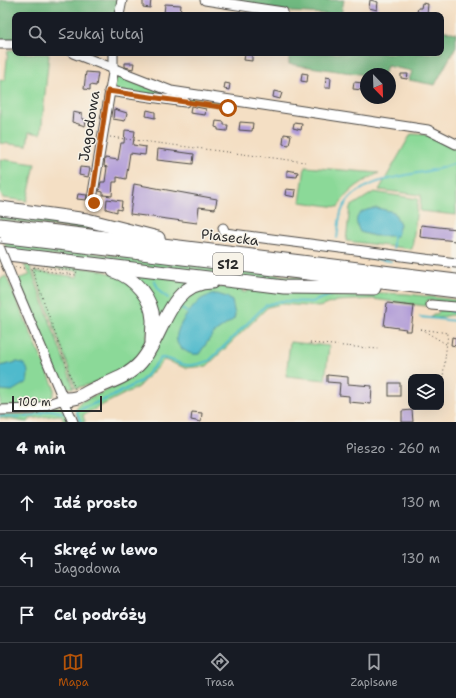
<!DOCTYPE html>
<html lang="pl">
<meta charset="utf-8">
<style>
body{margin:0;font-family:"Shantell Sans",sans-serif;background:#242831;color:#f1f3f6}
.controls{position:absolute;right:12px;bottom:12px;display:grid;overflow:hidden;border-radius:8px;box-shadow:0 4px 16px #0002}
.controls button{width:36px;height:36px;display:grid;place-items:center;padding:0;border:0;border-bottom:1px solid #363941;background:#171b24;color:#f1f3f6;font:20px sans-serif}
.compass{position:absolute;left:360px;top:68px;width:36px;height:36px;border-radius:50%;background:#171b24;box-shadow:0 4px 16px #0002;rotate:157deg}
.scale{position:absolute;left:12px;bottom:10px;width:90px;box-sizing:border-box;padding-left:4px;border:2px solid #2b2b2b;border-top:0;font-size:11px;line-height:14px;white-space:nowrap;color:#2b2b2b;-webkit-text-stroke:3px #f7f3e8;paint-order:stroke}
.stop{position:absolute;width:12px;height:12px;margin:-9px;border:3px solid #b45309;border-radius:50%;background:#fff}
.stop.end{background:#b45309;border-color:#fff;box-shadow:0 1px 4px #0008}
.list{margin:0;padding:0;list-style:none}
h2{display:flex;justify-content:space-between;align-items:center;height:52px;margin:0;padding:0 16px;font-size:17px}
h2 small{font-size:13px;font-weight:400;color:#9ea1a6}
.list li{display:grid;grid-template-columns:26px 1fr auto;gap:12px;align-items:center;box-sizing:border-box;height:56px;padding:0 16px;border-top:1px solid #363941}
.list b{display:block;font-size:15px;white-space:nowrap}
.list p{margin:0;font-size:13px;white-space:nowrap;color:#9ea1a6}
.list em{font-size:13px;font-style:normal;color:#9ea1a6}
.icon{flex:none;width:22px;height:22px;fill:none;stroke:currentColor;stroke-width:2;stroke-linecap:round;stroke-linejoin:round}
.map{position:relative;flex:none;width:456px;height:422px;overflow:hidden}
.search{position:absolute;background:#171b24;box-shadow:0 4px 16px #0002;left:12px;right:12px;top:12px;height:44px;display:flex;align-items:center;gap:10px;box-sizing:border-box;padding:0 14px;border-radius:8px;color:#9ea1a6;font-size:15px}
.sheet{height:220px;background:#171b24}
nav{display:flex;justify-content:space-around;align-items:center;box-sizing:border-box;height:56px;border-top:1px solid #363941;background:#171b24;font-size:11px;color:#9ea1a6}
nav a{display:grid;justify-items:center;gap:2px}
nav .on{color:#b45309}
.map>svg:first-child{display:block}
.green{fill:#8bd998;stroke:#5b8262}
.forest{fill:#70b980;stroke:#4e7256}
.water{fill:#4fbacc;stroke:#3d727c}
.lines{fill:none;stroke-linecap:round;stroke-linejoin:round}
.stream{stroke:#4fbacc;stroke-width:2}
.building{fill:#b19cd7}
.minor-casing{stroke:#494642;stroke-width:11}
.highway-casing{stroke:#494642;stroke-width:15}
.path{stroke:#494642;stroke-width:1;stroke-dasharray:1 3;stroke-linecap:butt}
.minor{stroke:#fff;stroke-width:9}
.highway{stroke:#fff;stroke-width:13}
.minor-bridge-casing{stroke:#494642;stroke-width:11;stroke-linecap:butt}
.path-bridge{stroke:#494642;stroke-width:1;stroke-dasharray:1 3;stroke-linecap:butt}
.minor-bridge{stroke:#fff;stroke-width:9}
.route{stroke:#b45309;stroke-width:5}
.labels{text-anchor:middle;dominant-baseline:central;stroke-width:3;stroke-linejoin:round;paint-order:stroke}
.shield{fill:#f7f3e8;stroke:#686764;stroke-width:1}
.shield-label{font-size:13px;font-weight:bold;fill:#2b2b2b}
.street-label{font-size:14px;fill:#2b2b2b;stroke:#f7f3e8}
</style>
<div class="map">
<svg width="456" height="422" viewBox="0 0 456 422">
<rect width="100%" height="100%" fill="#f7f3e8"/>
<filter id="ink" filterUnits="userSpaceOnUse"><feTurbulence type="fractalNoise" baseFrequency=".025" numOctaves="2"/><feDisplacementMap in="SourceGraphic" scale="8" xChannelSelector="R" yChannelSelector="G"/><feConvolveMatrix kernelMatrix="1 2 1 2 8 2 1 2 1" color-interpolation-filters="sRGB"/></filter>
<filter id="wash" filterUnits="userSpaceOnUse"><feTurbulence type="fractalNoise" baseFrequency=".012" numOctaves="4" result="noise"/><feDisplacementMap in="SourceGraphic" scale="16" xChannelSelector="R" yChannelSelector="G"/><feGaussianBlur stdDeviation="0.9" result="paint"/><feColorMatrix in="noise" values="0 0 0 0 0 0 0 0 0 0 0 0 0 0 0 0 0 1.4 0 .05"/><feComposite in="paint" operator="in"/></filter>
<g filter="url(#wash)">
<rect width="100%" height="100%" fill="#f4dfc4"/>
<g class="green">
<polygon points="8,50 15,50 15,53 49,54 41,134 29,132 27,146 0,143 0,80 5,80"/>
<polygon points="117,76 165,93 224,103 225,107 112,90"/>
<polygon points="411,134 432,135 456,149 456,215 420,211 421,195 379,190"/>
<polygon points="0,159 35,164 27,201 3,198 0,192"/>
<path d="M305,167H306L379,173C362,182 348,189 338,207L300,202Z"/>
<polygon points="374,192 418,199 412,249 346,241 350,207"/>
<polygon points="0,212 56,219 125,234 0,220"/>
<polygon points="4,242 328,281 289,283 7,251"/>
<polygon points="37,261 99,270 120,276 138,291 150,319 145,346 129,367 91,384 76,388 34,271 77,277 78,271 37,266"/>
<polygon points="24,265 30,266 74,388 63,387 17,279 30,275"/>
<polygon points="131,273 197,280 157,328"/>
<path d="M6,276L54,387C58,410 14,406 0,406V279Z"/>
<path d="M229,286L243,287L242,292H247L248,288L408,294L456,300V304L427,300L426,306L373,299L337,301L319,307L281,304L268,307L207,366L186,368L164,360L138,387L83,415L85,422H79C75,412 74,409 82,401L119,385L173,312L190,294L201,290Z"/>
<path d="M456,309V315C447,314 440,320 431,318L433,314H437L440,310Z"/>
<polygon points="290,342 329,346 325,380 286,376"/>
<polygon points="56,406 62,408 69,422 64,422 62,416 58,415 30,419 28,422 0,418 0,414 31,414"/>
</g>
<g class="forest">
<polygon points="0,0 119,0 117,15 15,15 15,40 0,41"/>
<polygon points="216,0 344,0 341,15 292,12"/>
<polygon points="441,30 456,33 456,46 435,85 409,80 412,71 387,66 384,74 366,75 289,64 289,53 441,53"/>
</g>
<g class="water">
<path d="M377,208L394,212L400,224L397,236H374L360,232C351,215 361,210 377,208Z"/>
<path d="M217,294L227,297L232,301L235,315L234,319L213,334L199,354C193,355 188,353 184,350C165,340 187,313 197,303C202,297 210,295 217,294Z"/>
<path d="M17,362C29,363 29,373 27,382L12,391L0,390V366Z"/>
</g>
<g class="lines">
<g class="stream">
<path d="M337,238C339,229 338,217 343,208C362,172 422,178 456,163"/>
<polyline points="393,249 393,236"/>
<polyline points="360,257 391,261"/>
<polyline points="154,280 160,292 168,298"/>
<polyline points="181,308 189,314"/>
<polyline points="450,311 456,312"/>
<polyline points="420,317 456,321"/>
<polyline points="0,416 27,417 51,410 65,413"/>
<path d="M81,422L76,411L113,396L141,381L161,358C170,357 177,364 186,365C194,366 201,363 209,361L266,305L281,301L312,302L331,295"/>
</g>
</g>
<g id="blocks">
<g class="building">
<polygon points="143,0 151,0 150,8 143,7"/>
<polygon points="370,0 378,2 377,10 369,8"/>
<polygon points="422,3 428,4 427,14 417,12 418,8 421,8"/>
<polygon points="165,4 181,5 180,15 164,14"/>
<polygon points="245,54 252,55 252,61 244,60"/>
<polygon points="125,63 134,63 133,69 125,67"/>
<polygon points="86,72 98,73 96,86 90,85 90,90 84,89"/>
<polygon points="302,73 308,74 307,82 301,81"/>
<polygon points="401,74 408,74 407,79 401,78"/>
<polygon points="326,77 331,78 330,88 325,88"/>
<polygon points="354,82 363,83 362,90 353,89"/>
<polygon points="225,83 230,84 229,90 224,89"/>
<polygon points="274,91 282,93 280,99 273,97"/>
<polygon points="191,106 206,109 205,115 190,113"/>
<polygon points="114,109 127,113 125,121 113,119"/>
<polygon points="147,110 155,112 155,118 146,116"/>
<polygon points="73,112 82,114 82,119 86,120 85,126 72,122"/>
<polygon points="216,121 224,122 224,125 228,125 227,131 218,130 218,128 215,127"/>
<polygon points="240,122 253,123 252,131 239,130"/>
<polygon points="294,123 302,124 301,130 293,128"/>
<polygon points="125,130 135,131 133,145 146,147 145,155 130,153 126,179 117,177 117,182 113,182 112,196 103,195 103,192 99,191 101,182 105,182 107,167 104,166 105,158 118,160 121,143 124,143"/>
<polygon points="284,134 291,135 289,145 283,144"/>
<polygon points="158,149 194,154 193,164 157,160"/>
<polygon points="80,167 90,168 88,177 79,175"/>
<polygon points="287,170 298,172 297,177 287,176"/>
<polygon points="134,184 217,199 215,209 199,207 197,223 130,214"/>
<polygon points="286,189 296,190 295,197 285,195"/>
<polygon points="78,194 87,195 86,200 77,199"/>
<polygon points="107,199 122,201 121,210 117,209 117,212 106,209"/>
<polygon points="421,225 456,229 456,241 420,237"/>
<polygon points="387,303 414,306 411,331 405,331 406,329 384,326"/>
<polygon points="452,337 456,338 456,346 451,345"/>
<polygon points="327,375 348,377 348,384 372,386 371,404 349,402 349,396 339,395 340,383 327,382"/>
<rect x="389" y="383" width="11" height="13"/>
<polygon points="412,410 413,422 402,422 402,411"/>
<polygon points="192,412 202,413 201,422 191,420"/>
</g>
</g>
</g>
<g filter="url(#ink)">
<use href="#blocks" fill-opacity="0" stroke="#494642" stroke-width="1"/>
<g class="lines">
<g class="minor-casing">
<g id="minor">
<polyline points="205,0 283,12"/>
<polyline points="119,15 122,0"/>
<polyline points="0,44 15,44"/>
<polyline points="73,53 171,91 428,130 456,144"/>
<polyline points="109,91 185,102"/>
<polyline points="95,203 92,199 113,73 113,53"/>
<polyline points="223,228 225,233 456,263"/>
<polyline points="13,281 73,422"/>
<polyline points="431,305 456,307"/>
<polyline points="0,410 34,409 63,399"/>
</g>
</g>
<g class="highway-casing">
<g id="highway">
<polyline points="0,208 87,220 158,238"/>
<polyline points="0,225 456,281"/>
<polyline points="0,236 456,291"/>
<polyline points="0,253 284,287 374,288"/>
<path d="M114,271C135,278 152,298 153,320C153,327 152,335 152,342"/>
<path d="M63,399C77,400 82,395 94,389C111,381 128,377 141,362C164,336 168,282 212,282"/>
</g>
</g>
<g class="path">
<polyline points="193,103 228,108"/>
<polyline points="110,137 305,162"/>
<polyline points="34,267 33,271 75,389"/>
<polyline points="421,329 448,333 441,394"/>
<polyline points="421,329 446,344"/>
<polyline points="310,343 378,349"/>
</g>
<use href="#minor" class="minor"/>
<use href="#highway" class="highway"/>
<g class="minor-bridge-casing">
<polyline id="minor-bridge" points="0,249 13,281"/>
</g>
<g class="path-bridge">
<polyline points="0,237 2,242"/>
<polyline points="15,267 76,275 77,271 34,267"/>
</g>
<use href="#minor-bridge" class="minor-bridge"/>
</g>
</g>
<g class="lines" filter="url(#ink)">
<polyline class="route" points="94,203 92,199 108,91 228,108"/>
</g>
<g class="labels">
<rect class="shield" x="213" y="253" width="30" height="22" rx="3"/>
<g class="shield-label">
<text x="228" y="264">S12</text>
</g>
<g class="street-label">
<text transform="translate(89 126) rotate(-81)">Jagodowa</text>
<text transform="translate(230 237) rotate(7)">Piasecka</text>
</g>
</g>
</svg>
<div class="controls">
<button><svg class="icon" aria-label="layers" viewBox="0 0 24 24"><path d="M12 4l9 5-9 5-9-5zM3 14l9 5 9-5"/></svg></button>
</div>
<svg class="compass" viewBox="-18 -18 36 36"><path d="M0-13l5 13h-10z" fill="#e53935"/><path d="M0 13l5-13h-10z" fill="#9ea1a6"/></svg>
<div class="scale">100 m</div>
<div class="stop" style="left:228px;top:108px"></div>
<div class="stop end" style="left:94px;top:203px"></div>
<div class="search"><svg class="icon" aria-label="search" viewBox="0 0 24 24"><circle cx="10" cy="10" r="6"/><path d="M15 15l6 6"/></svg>Szukaj tutaj</div>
</div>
<section class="sheet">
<h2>4 min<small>Pieszo · 260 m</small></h2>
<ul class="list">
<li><svg class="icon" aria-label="ahead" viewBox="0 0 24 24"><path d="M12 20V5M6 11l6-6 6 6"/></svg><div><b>Idź prosto</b></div><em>130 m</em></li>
<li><svg class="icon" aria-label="left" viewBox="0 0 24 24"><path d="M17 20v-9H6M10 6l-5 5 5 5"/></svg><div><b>Skręć w lewo</b><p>Jagodowa</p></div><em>130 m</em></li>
<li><svg class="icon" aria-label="arrive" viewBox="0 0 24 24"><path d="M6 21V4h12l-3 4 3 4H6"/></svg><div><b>Cel podróży</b></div></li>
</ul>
</section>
<nav>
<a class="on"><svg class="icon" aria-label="map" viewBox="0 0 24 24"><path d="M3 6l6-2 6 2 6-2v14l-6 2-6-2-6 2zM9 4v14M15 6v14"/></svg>Mapa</a>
<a><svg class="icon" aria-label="directions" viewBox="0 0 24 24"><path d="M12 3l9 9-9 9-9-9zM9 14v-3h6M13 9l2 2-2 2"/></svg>Trasa</a>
<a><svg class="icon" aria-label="saved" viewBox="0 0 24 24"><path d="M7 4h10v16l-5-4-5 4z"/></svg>Zapisane</a>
</nav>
